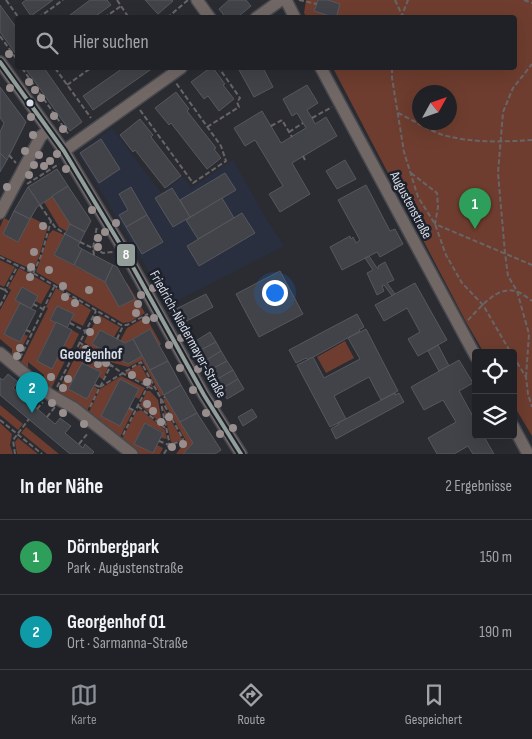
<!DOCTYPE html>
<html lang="de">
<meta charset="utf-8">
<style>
body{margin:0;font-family:"Sofia Sans Condensed",sans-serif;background:#28292e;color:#f1f3f6}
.controls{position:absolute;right:15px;bottom:15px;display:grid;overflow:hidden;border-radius:5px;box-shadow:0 5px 20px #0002}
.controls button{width:45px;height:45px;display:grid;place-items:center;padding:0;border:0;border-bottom:1px solid #3d3e43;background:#202126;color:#f1f3f6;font:25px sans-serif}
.compass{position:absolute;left:412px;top:85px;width:45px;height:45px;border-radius:50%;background:#202126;box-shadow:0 5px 20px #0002;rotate:50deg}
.you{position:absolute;left:274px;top:292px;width:18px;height:18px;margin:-12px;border:4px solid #fff;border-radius:50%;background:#1a73e8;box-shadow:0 0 0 8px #1a73e833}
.badge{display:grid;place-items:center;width:32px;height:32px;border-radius:50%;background:#8c9099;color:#fff;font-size:16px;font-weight:700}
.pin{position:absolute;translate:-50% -41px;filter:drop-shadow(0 1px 2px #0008)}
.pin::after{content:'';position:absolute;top:26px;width:18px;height:15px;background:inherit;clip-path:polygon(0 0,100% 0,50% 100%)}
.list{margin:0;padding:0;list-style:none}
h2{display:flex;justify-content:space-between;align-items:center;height:65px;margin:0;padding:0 20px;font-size:21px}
h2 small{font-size:16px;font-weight:400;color:#a2a3a7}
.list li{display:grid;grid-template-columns:32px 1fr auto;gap:15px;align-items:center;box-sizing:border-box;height:75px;padding:0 20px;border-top:1px solid #3d3e43}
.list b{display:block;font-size:19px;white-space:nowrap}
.list p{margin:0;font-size:16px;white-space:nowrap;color:#a2a3a7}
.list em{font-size:16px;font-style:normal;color:#a2a3a7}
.icon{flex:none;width:28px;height:28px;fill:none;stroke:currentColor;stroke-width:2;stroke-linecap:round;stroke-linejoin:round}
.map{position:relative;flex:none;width:532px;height:454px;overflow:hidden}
.search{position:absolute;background:#202126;box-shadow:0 5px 20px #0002;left:15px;right:15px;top:15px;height:55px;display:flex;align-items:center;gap:12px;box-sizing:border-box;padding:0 18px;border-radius:5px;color:#a2a3a7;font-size:19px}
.sheet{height:215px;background:#202126}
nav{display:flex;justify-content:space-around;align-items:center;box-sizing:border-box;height:70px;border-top:1px solid #3d3e43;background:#202126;font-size:14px;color:#a2a3a7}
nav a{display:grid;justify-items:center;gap:2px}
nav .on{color:#8c9099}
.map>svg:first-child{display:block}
.built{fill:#2a2f40}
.green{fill:#6e3d2f;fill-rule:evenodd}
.building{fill:#424348;stroke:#56585d}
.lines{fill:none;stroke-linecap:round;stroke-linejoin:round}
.minor-casing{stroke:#47494e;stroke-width:14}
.path{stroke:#696566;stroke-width:2;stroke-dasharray:5 2.5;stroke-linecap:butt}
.minor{stroke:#716866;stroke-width:11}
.bus-1-casing{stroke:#1c212c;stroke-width:8}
.bus-1{stroke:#939e98;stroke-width:4}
.tree{fill:#978e8d}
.bus-dot{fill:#d9dde5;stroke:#1c212c;stroke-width:2}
.labels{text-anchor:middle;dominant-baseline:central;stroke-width:5;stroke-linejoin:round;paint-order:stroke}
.street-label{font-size:14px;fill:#d9dde5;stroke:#1c212c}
.neighbourhood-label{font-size:15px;font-weight:bold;fill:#d9dde5;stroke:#1c212c}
.line-badge{stroke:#1c212c;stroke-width:2}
.badge-label{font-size:14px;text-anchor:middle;font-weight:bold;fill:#fff}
</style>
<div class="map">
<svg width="532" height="454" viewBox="0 0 532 454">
<rect width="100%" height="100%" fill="#2a2c32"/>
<polygon class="built" points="112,128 161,193 183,177 191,188 233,160 264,215 284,246 169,305 78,153"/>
<g class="green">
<path d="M306,0H532V436L513,404V353H484L466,322L333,68H514V18H307L304,13ZM420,92H450V122H420Z"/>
<polygon points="52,196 70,224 66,231 59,227 44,202"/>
<polygon points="31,217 48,226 39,257 33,270 0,255 0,227 4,218 10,221 3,234 18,242"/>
<polygon points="53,230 64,235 54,255 105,282 120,307 134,299 126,284 127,283 145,313 130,322 123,323 36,272 49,234"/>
<polygon points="0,260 15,267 4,287 0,285"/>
<polygon points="19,268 51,286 41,304 35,301 37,296 22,287 15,300 20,303 4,334 20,342 24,334 28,336 15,360 12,358 12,349 0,339 0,310 11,290 8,288"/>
<polygon points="56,288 91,310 83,326 71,320 74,314 57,306 50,319 56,322 37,360 52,368 59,355 66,359 51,389 45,385 44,375 28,362 28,371 20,364 48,308 46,307"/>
<polygon points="99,315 120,327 114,337 100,330 92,344 128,364 142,356 164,395 161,396 142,360 128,367 110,362 84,342"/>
<polygon points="146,317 161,344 159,346 150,329 125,343 120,341 127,328"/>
<polygon points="72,330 79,334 70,352 63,348"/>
<polygon points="345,341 354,358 326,373 317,357"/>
<polygon points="81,345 109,365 103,379 99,377 101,372 82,363 69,389 87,399 94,386 98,389 86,413 57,394"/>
<polygon points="140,364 153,387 125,373"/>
<polygon points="121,376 145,388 139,399 135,397 139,389 120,379 101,416 120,426 129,409 133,411 119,439 88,414 100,389"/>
<polygon points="147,391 150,391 158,400 162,424 140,405"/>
<polygon points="166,398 193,443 183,454 176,454 186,441 163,400"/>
<polygon points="0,405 23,424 18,430 0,415"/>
<polygon points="163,407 182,439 181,441 172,443 171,442"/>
<polygon points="141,410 165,430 167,439 161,438 163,432 145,423 134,444 152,453 157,445 163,448 160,454 137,454 121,441 136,412"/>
<polygon points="0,423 12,434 10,445 13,454 0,454"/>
<polygon points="26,427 59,454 47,454 21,433"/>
<polygon points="18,438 38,454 17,454 15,442"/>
</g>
<g class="building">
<polygon points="26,0 53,0 31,16 22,3"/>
<polygon points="90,0 107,0 111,5 93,18 66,18"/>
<polygon points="145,0 172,0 173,1 158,14"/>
<polygon points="229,0 246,0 251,6 239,16 238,15 235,18 226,18 219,9"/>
<polygon points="318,0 328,0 340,4 336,18 314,11"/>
<polygon points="0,5 18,30 18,57 0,32"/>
<polygon points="25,68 44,68 82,122 70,131"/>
<polygon points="123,68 153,68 93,110 83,96"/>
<polygon points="210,68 213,68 225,84 223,85 234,99 219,111 208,96 204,99 191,82"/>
<polygon points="238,68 263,68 273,87 254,97"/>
<polygon points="307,85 318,103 307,110 312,118 315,124 326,117 337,136 292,163 310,194 280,212 269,194 283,186 255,140 245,146 234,128 262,111 281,143 306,128 297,113 292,116 283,99"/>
<polygon points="0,87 26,122 7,160 0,153 0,132 4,123 0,118"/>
<polygon points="176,92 189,109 187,111 216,148 214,149 221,158 207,169 171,123 169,125 155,108"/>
<polygon points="140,119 153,135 151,137 181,176 165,188 135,150 133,152 120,135"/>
<polygon points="101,139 120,169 99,183 80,153"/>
<polygon points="0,153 7,160 0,172"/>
<polygon points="345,160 356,179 337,189 326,171"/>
<polygon points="57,169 68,186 40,205 28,187"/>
<polygon points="225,173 236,190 190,217 180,200"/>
<polygon points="366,185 390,231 395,229 403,244 380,257 377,252 342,270 330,247 350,236 351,239 353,237 356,243 360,240 338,200"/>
<polygon points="68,186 91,221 85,232 70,224 52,196"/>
<polygon points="28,187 40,205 37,207 30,219 14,211"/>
<polygon points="131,187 147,215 126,227 119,215 128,210 119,194"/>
<polygon points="172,188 190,217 173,227 155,198"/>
<polygon points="222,198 234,218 198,239 186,220"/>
<polygon points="14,211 30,219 18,242 3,234"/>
<polygon points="242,213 255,233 199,266 187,246"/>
<polygon points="147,215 163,242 142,254 126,227"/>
<polygon points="70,224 85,232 80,242 65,234"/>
<polygon points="65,234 80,242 78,246 82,249 74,265 54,255"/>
<polygon points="82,249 113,265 105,282 74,265"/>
<polygon points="369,256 377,268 379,268 378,266 385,262 394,280 387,283 395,294 392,296 384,285 382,286 384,291 377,295 367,273 373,270 365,258"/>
<polygon points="113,265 117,267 135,299 119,307 105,282"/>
<polygon points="280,271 303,314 259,337 236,294"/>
<polygon points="415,283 447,340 418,356 408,339 420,332 407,308 384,321 375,305"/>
<polygon points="22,287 38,296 31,309 15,300"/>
<polygon points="206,294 213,307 183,323 176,309"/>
<polygon points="20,303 36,311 20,342 4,334"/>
<polygon points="57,306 74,314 67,328 50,320"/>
<polygon points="357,314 364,327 359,330 360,331 308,360 306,358 296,363 289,350"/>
<polygon points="56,322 72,330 52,369 37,361"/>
<polygon points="150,329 168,361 150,370 133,339"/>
<polygon points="366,329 398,391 381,400 369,377 334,396 346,419 330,427 297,365 313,357 324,378 360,359 348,338"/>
<polygon points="100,330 125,343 133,339 142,356 128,364 92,344"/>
<polygon points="210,332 216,342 199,351 194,342"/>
<polygon points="216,342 221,351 205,361 199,351"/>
<polygon points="438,345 449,366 439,371 428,351"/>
<polygon points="221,351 227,361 210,370 205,361"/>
<polygon points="459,360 473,383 459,391 476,422 476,435 483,435 494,454 473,454 468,446 454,454 437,454 428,438 456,422 443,400 424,410 411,387"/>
<polygon points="168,361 181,385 164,395 150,370"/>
<polygon points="227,361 233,370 216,380 210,370"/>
<polygon points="82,363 101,372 87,399 68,389"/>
<polygon points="233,370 238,379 221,389 216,380"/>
<polygon points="8,374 18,382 13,388 55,424 60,418 68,424 71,426 65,433 83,448 85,444 94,452 92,454 70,454 0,395 0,378 3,380"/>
<polygon points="120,379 139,389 120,426 101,416"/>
<polygon points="238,379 244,389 227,399 221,389"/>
<polygon points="181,385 197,413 180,422 164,395"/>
<polygon points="395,393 395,395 399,393 404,402 336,439 331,429 339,424 338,423"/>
<polygon points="252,409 257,417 243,426 238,417"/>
<polygon points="197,413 221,450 215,454 183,454 193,443 180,422"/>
<polygon points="145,423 163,433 153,453 134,444"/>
</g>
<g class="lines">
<g class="minor-casing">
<g id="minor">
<polyline points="197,0 210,18"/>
<polyline points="286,0 295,18"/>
<polyline points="256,18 281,0"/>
<polyline points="0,62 64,151 123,249 204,395 241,454"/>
<polyline points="321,68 476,357"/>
<polyline points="64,151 181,68"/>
<polyline points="0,213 41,136 49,130"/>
<polyline points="0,353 49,394 74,408 132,454"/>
<polyline points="513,426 528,454"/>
</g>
</g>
<g class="path">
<polyline points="6,0 19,18"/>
<polyline points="117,0 129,18"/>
<polyline points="299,0 317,4"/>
<polyline points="395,0 402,15"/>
<polyline points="524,0 532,3"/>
<polyline points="38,18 63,0"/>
<polyline points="104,18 121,6"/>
<polyline points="167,18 188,0"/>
<polyline points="401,18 408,0"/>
<polyline points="0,36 18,61"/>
<polyline points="22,68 69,135"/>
<polyline points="55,68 91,118"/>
<polyline points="392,68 392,78 404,152 418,197 435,224 446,255 462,283 483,305 511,353"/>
<polyline points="67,85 91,68"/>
<polyline points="140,110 193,183 226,161 221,146 176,83"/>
<path d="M398,113C413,120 428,130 443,135C472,143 503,142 532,140"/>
<polyline points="312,118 332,107"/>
<polyline points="271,126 282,120 292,137"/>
<polyline points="207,127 239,107 237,102 240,98 219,68"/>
<polyline points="289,132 303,123"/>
<polyline points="9,155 16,163"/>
<polyline points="303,156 305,160"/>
<polyline points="411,173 437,193 438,207 435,224 532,265"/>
<polyline points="27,184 59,164"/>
<polyline points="40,205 55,227 65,234"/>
<polyline points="80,242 103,253 113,252"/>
<polyline points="94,255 93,248 97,226"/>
<polyline points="0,257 33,273 121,325 127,325 148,314"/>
<polyline points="33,273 41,256 51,221"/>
<polyline points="0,288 5,290"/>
<polyline points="33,304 43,309"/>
<polyline points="0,306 7,292 5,290 18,265"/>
<path d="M468,320C481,307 498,284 518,292C523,294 528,298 532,301"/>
<polyline points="70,323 85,331"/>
<polyline points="26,330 33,333"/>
<polyline points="117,339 123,326"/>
<polyline points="79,342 122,373 155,390"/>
<polyline points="62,350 73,356"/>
<polyline points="513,356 526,377 528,394 532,407"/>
<polyline points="20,358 54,287"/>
<polyline points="526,377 529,334 517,291 508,276 505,253 498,173 503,112 513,88 532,64"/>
<polyline points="95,385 100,387"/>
<polyline points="57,387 96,311"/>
<polyline points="100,387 141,362 183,439 182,441 169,445 159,441"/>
<polyline points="26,400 33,392"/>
<polyline points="138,406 165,428"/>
<polyline points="90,407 111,365"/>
<polyline points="129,408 135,411"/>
<polyline points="37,409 43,402"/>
<polyline points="47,417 55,407"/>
<polyline points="0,420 42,454"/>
<polyline points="123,435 148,386"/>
<polyline points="79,444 88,433"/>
<polyline points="15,454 13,440 29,419"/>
<polyline points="164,454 169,445 169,441 161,403 161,399 165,397"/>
</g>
<use href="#minor" class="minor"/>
<g class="bus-1-casing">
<polyline id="bus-1" points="0,62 64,151 123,249 204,395 241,454"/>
</g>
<use href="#bus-1" class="bus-1"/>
</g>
<g class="tree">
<circle cx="9" cy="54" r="4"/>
<circle cx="29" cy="82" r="4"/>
<circle cx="10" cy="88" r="4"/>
<circle cx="35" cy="90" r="4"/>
<circle cx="41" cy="98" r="4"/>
<circle cx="54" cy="116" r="4"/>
<circle cx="31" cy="117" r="4"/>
<circle cx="63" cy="129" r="4"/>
<circle cx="33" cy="135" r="4"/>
<circle cx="25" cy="151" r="4"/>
<circle cx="57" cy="154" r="4"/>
<circle cx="39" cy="155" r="4"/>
<circle cx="50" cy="161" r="4"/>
<circle cx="34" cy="165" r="4"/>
<circle cx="44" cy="166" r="4"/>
<circle cx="66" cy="169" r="4"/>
<circle cx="29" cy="175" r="4"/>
<circle cx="7" cy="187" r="4"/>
<circle cx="92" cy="210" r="4"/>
<circle cx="116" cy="223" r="4"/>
<circle cx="43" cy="226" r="4"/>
<circle cx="105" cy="232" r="4"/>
<circle cx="98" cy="238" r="4"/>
<circle cx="98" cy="247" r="4"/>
<circle cx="130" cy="247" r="4"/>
<circle cx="34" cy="252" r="4"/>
<circle cx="119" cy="254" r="4"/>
<circle cx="31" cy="267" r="4"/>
<circle cx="49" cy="270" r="4"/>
<circle cx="30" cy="277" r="4"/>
<circle cx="63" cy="286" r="4"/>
<circle cx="153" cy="288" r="4"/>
<circle cx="89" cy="290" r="4"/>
<circle cx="141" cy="295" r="4"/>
<circle cx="65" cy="297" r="4"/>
<circle cx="75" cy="303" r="4"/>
<circle cx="138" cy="304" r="4"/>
<circle cx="136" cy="313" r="4"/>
<circle cx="154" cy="318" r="4"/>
<circle cx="97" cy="320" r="4"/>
<circle cx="146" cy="320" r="4"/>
<circle cx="90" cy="332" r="4"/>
<circle cx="181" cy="338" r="4"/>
<circle cx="169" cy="345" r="4"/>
<circle cx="20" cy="348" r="4"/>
<circle cx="86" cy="349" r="4"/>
<circle cx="17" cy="356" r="4"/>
<circle cx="97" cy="356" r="4"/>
<circle cx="88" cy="359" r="4"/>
<circle cx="106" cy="363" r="4"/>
<circle cx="98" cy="364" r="4"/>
<circle cx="180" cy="368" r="4"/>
<circle cx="198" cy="369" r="4"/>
<circle cx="132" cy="375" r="4"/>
<circle cx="51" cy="377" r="4"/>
<circle cx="68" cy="379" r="4"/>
<circle cx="147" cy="382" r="4"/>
<circle cx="63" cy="388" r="4"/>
<circle cx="193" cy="390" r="4"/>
<circle cx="52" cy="403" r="4"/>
<circle cx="147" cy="404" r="4"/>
<circle cx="218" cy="404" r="4"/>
<circle cx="153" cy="411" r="4"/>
<circle cx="63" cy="413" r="4"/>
<circle cx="206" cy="413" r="4"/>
<circle cx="169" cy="417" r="4"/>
<circle cx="161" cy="422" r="4"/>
<circle cx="84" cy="424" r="4"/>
<circle cx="233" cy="428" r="4"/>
<circle cx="220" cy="434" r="4"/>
<circle cx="183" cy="444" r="4"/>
<circle cx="172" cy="447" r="4"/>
</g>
<circle class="bus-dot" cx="30" cy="103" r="4.5"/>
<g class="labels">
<g class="street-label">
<text transform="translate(411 205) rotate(62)">Augustenstraße</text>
<text transform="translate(188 334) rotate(61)">Friedrich-Niedermayer-Straße</text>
</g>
<g class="neighbourhood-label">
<text x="91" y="354">Georgenhof</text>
</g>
</g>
<rect class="line-badge" x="116" y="243" width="20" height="24" rx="5" fill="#939e98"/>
<g class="badge-label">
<text x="126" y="259">8</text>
</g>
</svg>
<div class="controls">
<button><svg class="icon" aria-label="locate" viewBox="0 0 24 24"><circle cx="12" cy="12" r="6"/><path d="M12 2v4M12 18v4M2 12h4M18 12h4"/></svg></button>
<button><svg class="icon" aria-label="layers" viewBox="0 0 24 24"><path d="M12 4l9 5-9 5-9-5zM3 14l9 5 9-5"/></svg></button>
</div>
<svg class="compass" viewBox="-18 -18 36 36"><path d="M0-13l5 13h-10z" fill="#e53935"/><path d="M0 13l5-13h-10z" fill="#a2a3a7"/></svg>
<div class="you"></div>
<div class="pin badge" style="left:475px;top:229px;background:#2e9e5b">1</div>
<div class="pin badge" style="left:32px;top:413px;background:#0f9aa8">2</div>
<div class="search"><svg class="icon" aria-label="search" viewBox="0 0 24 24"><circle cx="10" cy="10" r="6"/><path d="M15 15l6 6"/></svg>Hier suchen</div>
</div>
<section class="sheet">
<h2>In der Nähe<small>2 Ergebnisse</small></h2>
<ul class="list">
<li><span class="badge" style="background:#2e9e5b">1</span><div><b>Dörnbergpark</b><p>Park · Augustenstraße</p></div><em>150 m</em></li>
<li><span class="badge" style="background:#0f9aa8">2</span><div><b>Georgenhof 01</b><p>Ort · Sarmanna-Straße</p></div><em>190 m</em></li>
</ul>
</section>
<nav>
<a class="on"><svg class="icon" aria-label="map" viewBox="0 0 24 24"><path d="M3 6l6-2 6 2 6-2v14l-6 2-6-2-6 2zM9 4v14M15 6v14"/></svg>Karte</a>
<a><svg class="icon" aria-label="directions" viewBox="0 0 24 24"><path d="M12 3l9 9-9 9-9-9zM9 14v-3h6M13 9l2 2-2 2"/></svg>Route</a>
<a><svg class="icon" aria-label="saved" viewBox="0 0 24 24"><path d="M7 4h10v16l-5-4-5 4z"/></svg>Gespeichert</a>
</nav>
